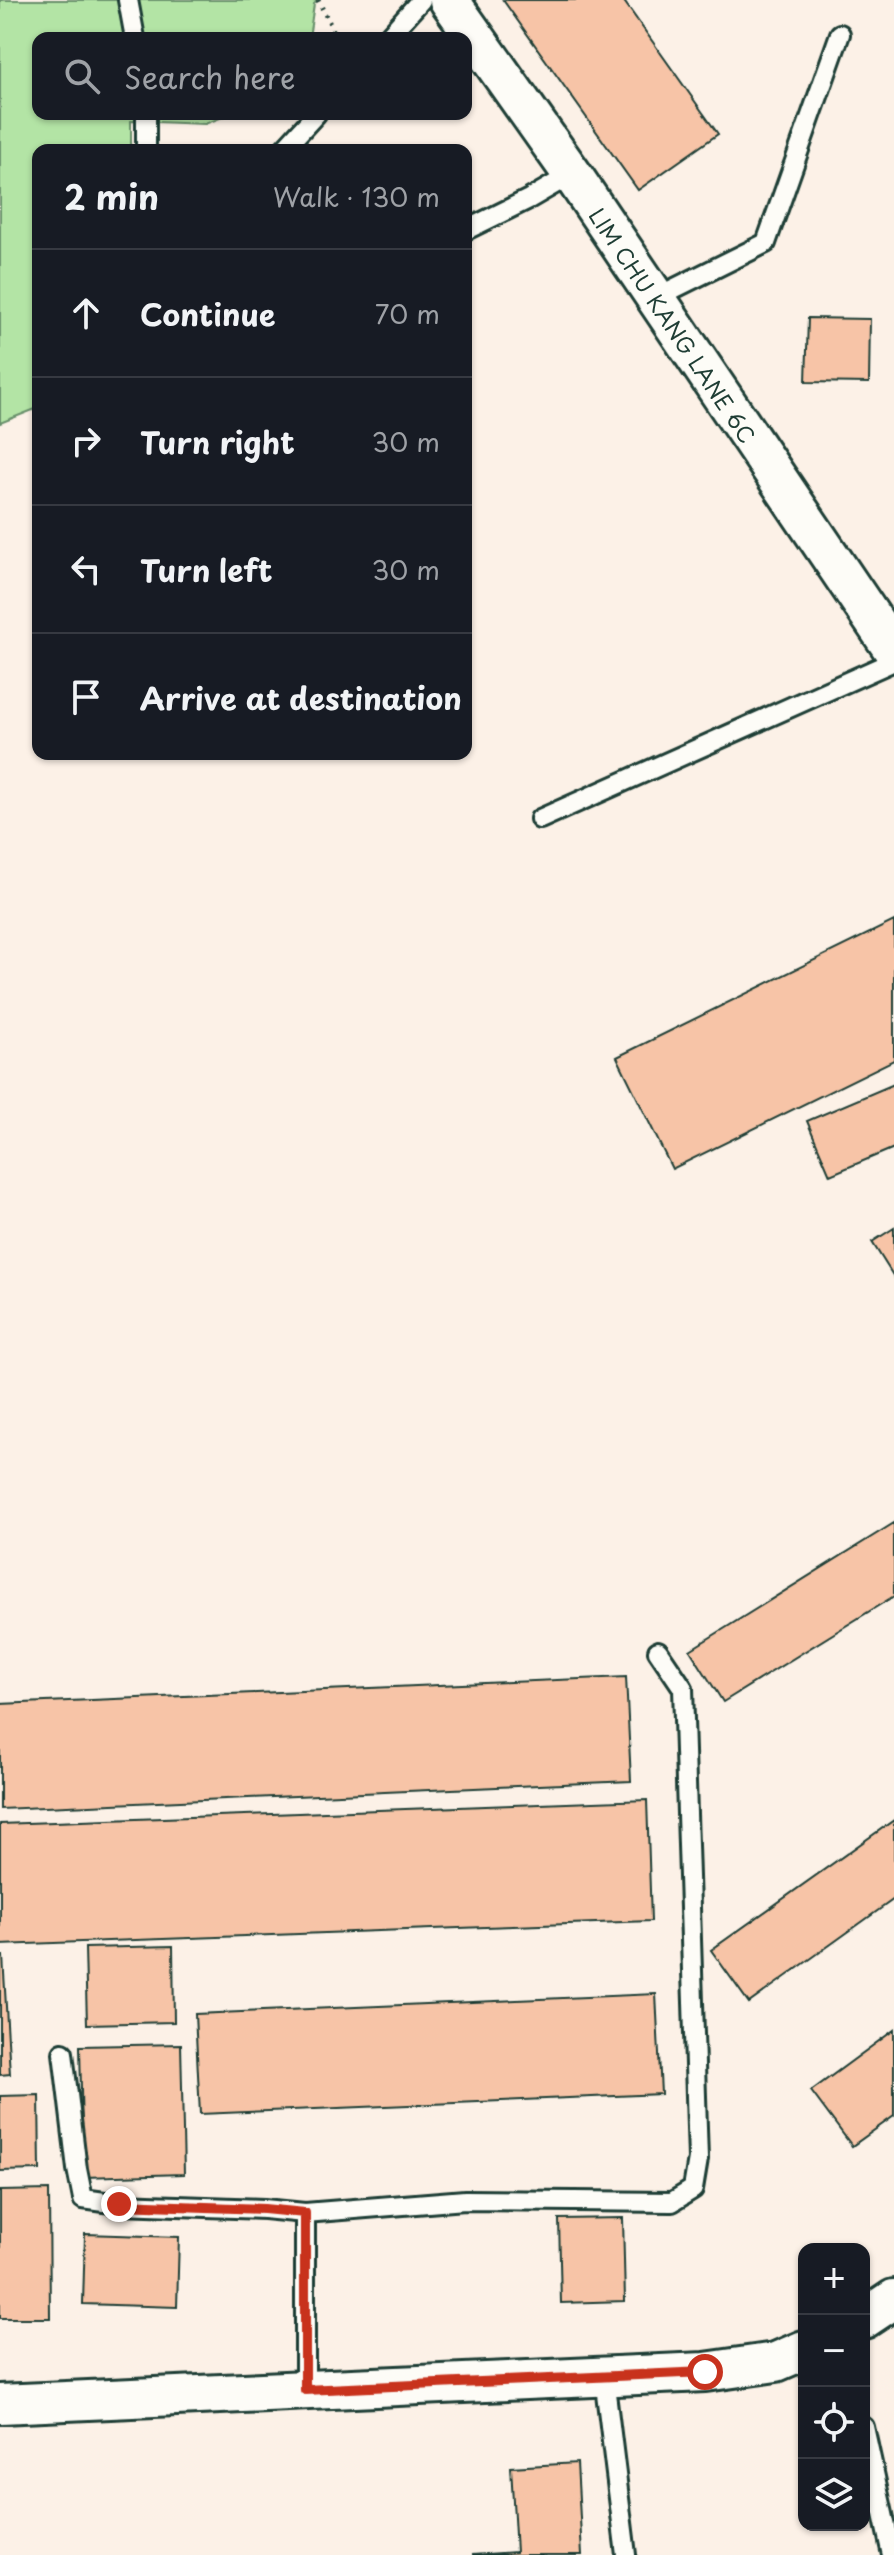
<!DOCTYPE html>
<meta charset="utf-8">
<style>
body{margin:0;font-family:"Playpen Sans",sans-serif;background:#242831;color:#f1f3f6}
.controls{position:absolute;right:24px;bottom:24px;display:grid;overflow:hidden;border-radius:16px;box-shadow:0 2px 6px #0004}
.controls button{width:72px;height:72px;display:grid;place-items:center;padding:0;border:0;border-bottom:2px solid #363941;background:#171b24;color:#f1f3f6;font:40px sans-serif}
.stop{position:absolute;width:24px;height:24px;margin:-18px;border:6px solid #c8321e;border-radius:50%;background:#fff}
.stop.end{background:#c8321e;border-color:#fff;box-shadow:0 2px 8px #0008}
.list{margin:0;padding:0;list-style:none}
h2{display:flex;justify-content:space-between;align-items:center;height:104px;margin:0;padding:0 32px;font-size:34px}
h2 small{font-size:26px;font-weight:400;color:#9ea1a6}
.list li{display:grid;grid-template-columns:52px 1fr auto;gap:24px;align-items:center;box-sizing:border-box;height:128px;padding:0 32px;border-top:2px solid #363941}
.list b{display:block;font-size:30px;white-space:nowrap}
.list em{font-size:26px;font-style:normal;color:#9ea1a6}
.icon{flex:none;width:44px;height:44px;fill:none;stroke:currentColor;stroke-width:2;stroke-linecap:round;stroke-linejoin:round}
.map{position:relative;flex:none;width:894px;height:2555px;overflow:hidden}
.search{position:absolute;background:#171b24;box-shadow:0 2px 6px #0004;left:32px;top:32px;width:440px;height:88px;display:flex;align-items:center;gap:20px;box-sizing:border-box;padding:0 28px;border-radius:16px;color:#9ea1a6;font-size:30px}
.panel{position:absolute;background:#171b24;box-shadow:0 2px 6px #0004;left:32px;top:144px;width:440px;height:616px;border-radius:16px}
.map>svg:first-child{display:block}
.green{fill:#b3e4a5;stroke:#69906c;stroke-width:2}
.building{fill:#f7c4a7;stroke:#1f3d34;stroke-width:2}
.lines{fill:none;stroke-linecap:round;stroke-linejoin:round}
.lane-casing{stroke:#1f3d34;stroke-width:24}
.street-casing{stroke:#1f3d34;stroke-width:44}
.path{stroke:#1f3d34;stroke-width:5;stroke-dasharray:2 6;stroke-linecap:butt}
.lane{stroke:#fdfcf7;stroke-width:18}
.street{stroke:#fdfcf7;stroke-width:38}
.route{stroke:#c8321e;stroke-width:10}
.labels{text-anchor:middle;dominant-baseline:central;stroke-width:7;stroke-linejoin:round;paint-order:stroke}
.street-label{font-size:22px;fill:#1f3d34;stroke:#fdfcf7}
</style>
<div class="map">
<svg width="894" height="2555" viewBox="0 0 894 2555">
<rect width="100%" height="100%" fill="#fcf1e7"/>
<filter id="ink" filterUnits="userSpaceOnUse"><feTurbulence type="fractalNoise" baseFrequency=".0125" numOctaves="2"/><feDisplacementMap in="SourceGraphic" scale="16" xChannelSelector="R" yChannelSelector="G"/><feConvolveMatrix kernelMatrix="1 2 1 2 8 2 1 2 1" color-interpolation-filters="sRGB"/></filter>
<g filter="url(#ink)">
<polygon class="green" points="0,0 318,0 314,4 309,38 38,38 38,114 230,114 205,124 131,121 131,150 38,150 38,408 0,423"/>
<g class="building">
<polygon points="503,0 623,0 718,134 638,190"/>
<polygon points="808,318 870,319 869,383 806,382"/>
<polygon points="894,921 894,1060 672,1169 617,1057"/>
<polygon points="894,1084 894,1148 830,1175 807,1121"/>
<polygon points="894,1228 894,1277 872,1242"/>
<polygon points="894,1523 894,1596 723,1702 690,1650"/>
<polygon points="626,1677 631,1781 0,1809 0,1704"/>
<polygon points="647,1800 651,1921 0,1945 0,1824"/>
<polygon points="894,1820 894,1899 749,2003 711,1950"/>
<polygon points="173,1946 174,2022 87,2024 85,1948"/>
<polygon points="0,1956 3,1956 10,2074 0,2075"/>
<polygon points="656,1994 661,2094 200,2114 195,2014"/>
<polygon points="894,2030 894,2116 852,2146 811,2091"/>
<polygon points="181,2044 184,2174 83,2177 80,2046"/>
<polygon points="39,2095 40,2170 0,2171 0,2096"/>
<polygon points="49,2190 50,2318 0,2318 0,2191"/>
<polygon points="623,2218 625,2301 561,2303 559,2219"/>
<polygon points="85,2234 179,2237 177,2307 83,2304"/>
<polygon points="577,2463 582,2555 472,2555 516,2552 511,2467"/>
</g>
<g class="lines">
<g class="lane-casing">
<g id="lane">
<polyline points="128,0 135,38"/>
<polyline points="387,38 421,0"/>
<polyline points="146,114 146,150"/>
<polyline points="283,150 316,114"/>
<polyline points="466,230 529,199 572,174"/>
<polyline points="655,298 766,243 840,34"/>
<polyline points="540,819 894,661"/>
<polyline points="63,2053 77,2169 83,2199 119,2204 264,2209 305,2213 465,2200 672,2202 693,2189 698,2159 683,1688 658,1651"/>
<polyline points="305,2213 305,2390"/>
<polyline points="604,2377 626,2555"/>
<polyline points="864,2427 892,2555"/>
</g>
</g>
<g class="street-casing">
<g id="street">
<polyline points="449,0 572,174 894,651"/>
<polyline points="864,2319 894,2299"/>
<polyline points="0,2404 705,2372 776,2362 804,2350"/>
</g>
</g>
<polyline class="path" points="318,0 337,38"/>
<use href="#lane" class="lane"/>
<use href="#street" class="street"/>
</g>
</g>
<g class="lines" filter="url(#ink)">
<polyline class="route" points="119,2204 264,2209 305,2213 305,2390 705,2372"/>
</g>
<g class="labels">
<g class="street-label">
<text transform="translate(673 325) rotate(56)">LIM CHU KANG LANE 6C</text>
</g>
</g>
</svg>
<div class="controls">
<button>+</button>
<button>−</button>
<button><svg class="icon" aria-label="locate" viewBox="0 0 24 24"><circle cx="12" cy="12" r="6"/><path d="M12 2v4M12 18v4M2 12h4M18 12h4"/></svg></button>
<button><svg class="icon" aria-label="layers" viewBox="0 0 24 24"><path d="M12 4l9 5-9 5-9-5zM3 14l9 5 9-5"/></svg></button>
</div>
<div class="stop" style="left:705px;top:2372px"></div>
<div class="stop end" style="left:119px;top:2204px"></div>
<div class="search"><svg class="icon" aria-label="search" viewBox="0 0 24 24"><circle cx="10" cy="10" r="6"/><path d="M15 15l6 6"/></svg>Search here</div>
<section class="panel">
<h2>2 min<small>Walk · 130 m</small></h2>
<ul class="list">
<li><svg class="icon" aria-label="ahead" viewBox="0 0 24 24"><path d="M12 20V5M6 11l6-6 6 6"/></svg><div><b>Continue</b></div><em>70 m</em></li>
<li><svg class="icon" aria-label="right" viewBox="0 0 24 24"><path d="M7 20v-9h11M14 6l5 5-5 5"/></svg><div><b>Turn right</b></div><em>30 m</em></li>
<li><svg class="icon" aria-label="left" viewBox="0 0 24 24"><path d="M17 20v-9H6M10 6l-5 5 5 5"/></svg><div><b>Turn left</b></div><em>30 m</em></li>
<li><svg class="icon" aria-label="arrive" viewBox="0 0 24 24"><path d="M6 21V4h12l-3 4 3 4H6"/></svg><div><b>Arrive at destination</b></div></li>
</ul>
</section>
</div>
